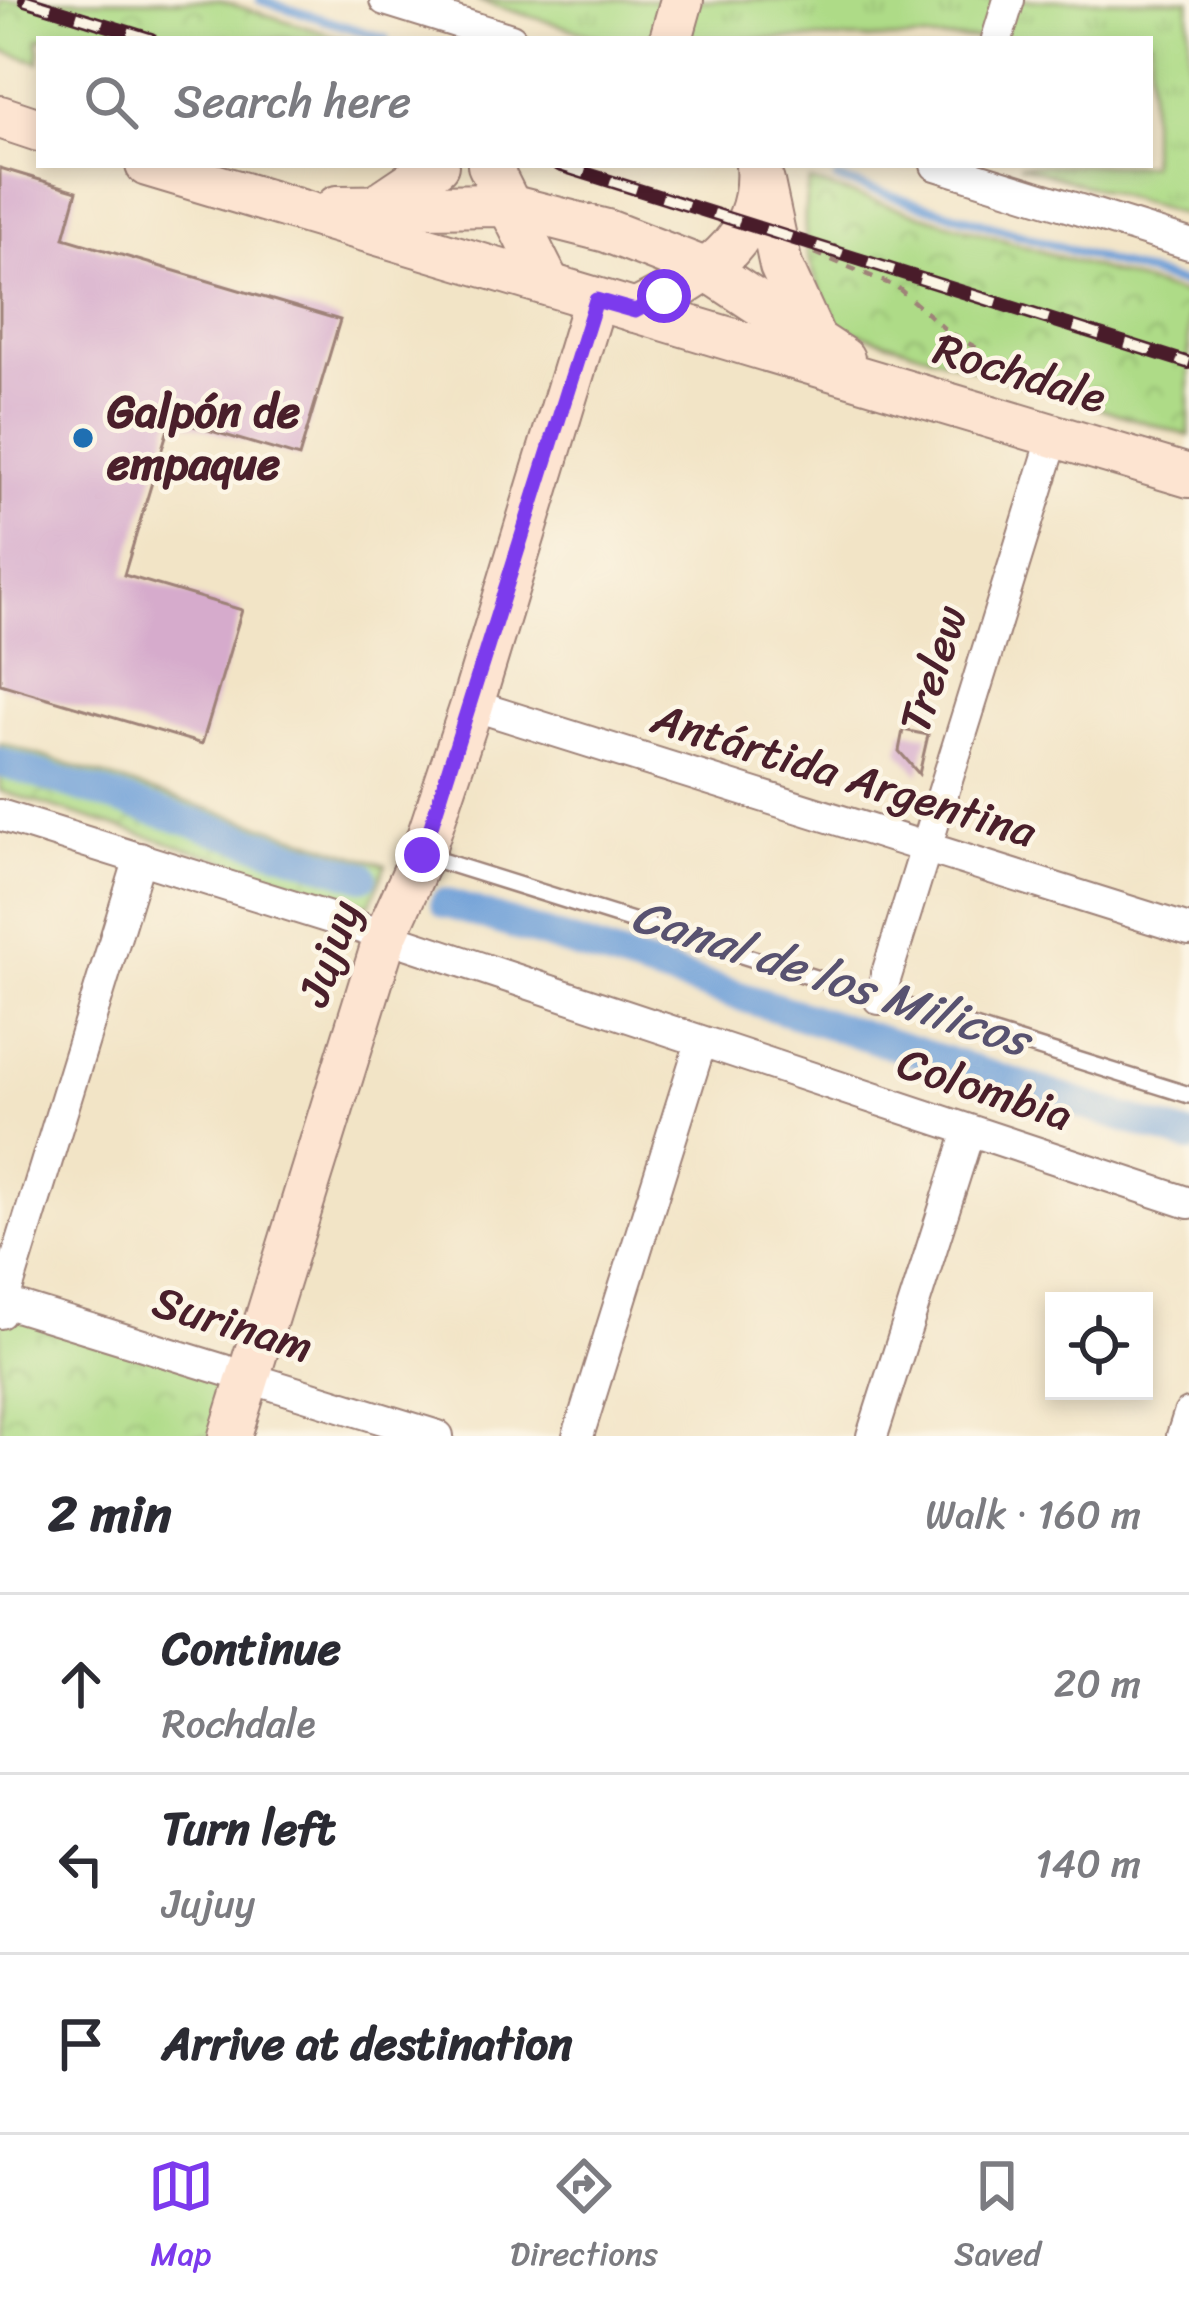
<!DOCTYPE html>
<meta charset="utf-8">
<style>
body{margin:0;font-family:Sriracha,sans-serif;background:#f2f2f3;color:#2b2b33}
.controls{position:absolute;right:36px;bottom:36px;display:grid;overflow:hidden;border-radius:0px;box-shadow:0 6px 18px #0003}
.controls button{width:108px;height:108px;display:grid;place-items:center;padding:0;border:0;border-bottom:3px solid #e1e1e2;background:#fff;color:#2b2b33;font:60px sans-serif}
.stop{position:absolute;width:36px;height:36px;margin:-27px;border:9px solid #7c3aed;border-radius:50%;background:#fff}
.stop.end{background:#7c3aed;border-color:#fff;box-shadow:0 3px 12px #0008}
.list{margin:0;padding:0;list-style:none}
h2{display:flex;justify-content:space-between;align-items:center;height:156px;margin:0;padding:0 48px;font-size:51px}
h2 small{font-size:39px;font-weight:400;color:#7c7c81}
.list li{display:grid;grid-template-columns:78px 1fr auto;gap:36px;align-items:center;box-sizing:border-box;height:180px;padding:0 48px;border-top:3px solid #e1e1e2}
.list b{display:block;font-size:45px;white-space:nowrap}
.list p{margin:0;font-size:39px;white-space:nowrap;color:#7c7c81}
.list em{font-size:39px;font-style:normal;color:#7c7c81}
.icon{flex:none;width:66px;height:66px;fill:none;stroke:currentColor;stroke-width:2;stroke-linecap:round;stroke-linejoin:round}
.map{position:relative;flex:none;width:1189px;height:1436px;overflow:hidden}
.search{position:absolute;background:#fff;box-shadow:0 6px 18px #0003;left:36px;right:36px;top:36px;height:132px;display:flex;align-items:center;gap:30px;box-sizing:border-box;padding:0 42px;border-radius:0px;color:#7c7c81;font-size:45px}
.sheet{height:696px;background:#fff}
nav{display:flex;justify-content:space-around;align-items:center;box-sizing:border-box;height:168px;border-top:3px solid #e1e1e2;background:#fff;font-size:33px;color:#7c7c81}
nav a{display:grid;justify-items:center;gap:6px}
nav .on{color:#7c3aed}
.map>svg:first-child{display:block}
.grass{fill:url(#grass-tufts);stroke:#7c7d59;stroke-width:3}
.park{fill:url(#park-crowns);stroke:#7c7d59;stroke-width:3}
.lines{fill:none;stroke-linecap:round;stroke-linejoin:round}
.stream{stroke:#6d9fd8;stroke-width:9}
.canal{stroke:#6d9fd8;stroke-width:30}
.building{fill:#d6abcc}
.service-casing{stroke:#9e8278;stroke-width:20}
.minor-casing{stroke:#9e8278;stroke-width:34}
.secondary-casing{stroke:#9e8278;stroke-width:46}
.path{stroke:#9e8278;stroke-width:4.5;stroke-dasharray:9 9;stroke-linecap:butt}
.service{stroke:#fff;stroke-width:15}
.minor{stroke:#fff;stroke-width:30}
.secondary{stroke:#fde4d1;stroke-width:42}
.rail-casing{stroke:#4a1f2b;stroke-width:14}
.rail{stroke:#fcf5e5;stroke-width:9;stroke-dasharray:27;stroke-linecap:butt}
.route{stroke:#7c3aed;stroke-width:15}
.poi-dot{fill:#1f6fb2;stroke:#fcf5e5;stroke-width:4.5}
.labels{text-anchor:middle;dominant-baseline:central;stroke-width:9;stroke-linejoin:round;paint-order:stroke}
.street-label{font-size:45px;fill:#4a1f2b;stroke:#fcf5e5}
.poi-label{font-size:45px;font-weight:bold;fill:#4a1f2b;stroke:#fcf5e5;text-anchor:start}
.water-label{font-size:48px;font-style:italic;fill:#585270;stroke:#fcf5e5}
</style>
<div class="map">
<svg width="1189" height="1436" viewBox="0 0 1189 1436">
<defs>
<pattern id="grass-tufts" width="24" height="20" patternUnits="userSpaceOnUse" patternTransform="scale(3)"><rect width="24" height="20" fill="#aedb87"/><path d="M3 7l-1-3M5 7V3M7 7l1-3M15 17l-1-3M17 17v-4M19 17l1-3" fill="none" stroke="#97bc75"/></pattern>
<pattern id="park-crowns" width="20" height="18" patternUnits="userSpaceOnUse" patternTransform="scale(3)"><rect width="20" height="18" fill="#aedb87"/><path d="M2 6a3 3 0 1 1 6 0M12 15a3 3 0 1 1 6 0" fill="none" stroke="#97bc75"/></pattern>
</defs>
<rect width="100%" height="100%" fill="#fcf5e5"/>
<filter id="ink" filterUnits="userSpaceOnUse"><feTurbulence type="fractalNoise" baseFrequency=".00833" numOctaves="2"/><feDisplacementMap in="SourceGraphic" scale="24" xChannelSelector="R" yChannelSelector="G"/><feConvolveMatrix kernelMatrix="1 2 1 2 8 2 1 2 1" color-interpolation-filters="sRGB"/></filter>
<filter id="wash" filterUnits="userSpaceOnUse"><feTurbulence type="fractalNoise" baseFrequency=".004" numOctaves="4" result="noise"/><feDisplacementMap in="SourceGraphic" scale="48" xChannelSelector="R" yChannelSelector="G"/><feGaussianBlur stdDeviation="2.7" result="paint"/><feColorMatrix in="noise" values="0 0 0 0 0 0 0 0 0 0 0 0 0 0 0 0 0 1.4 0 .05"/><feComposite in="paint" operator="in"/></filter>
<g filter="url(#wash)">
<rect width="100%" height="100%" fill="#f2e4c6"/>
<polygon class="grass" points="476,0 1189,0 1189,217 1019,165 1150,165 1150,39 605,39"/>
<g class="park">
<polygon points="0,0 218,0 345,39 39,39 39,62 0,50"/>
<path d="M809,181L1189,296V436L839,327C811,278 797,237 809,181Z"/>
<polygon points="0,743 386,865 370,905 0,791"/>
<polygon points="0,1313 249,1375 230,1436 0,1436"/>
</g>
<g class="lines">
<g class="stream">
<polyline points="260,0 386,39"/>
<polyline points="837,179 1189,286"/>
</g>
<g class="canal">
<polyline points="0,762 363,876"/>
<polyline points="445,903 1189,1138"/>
</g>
</g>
<g id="blocks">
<g class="building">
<polygon points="0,168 77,191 64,238 340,320 299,457 171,419 124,575 242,610 202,744 0,684"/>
<polygon points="903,730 928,735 919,774 899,751"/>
</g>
</g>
</g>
<g filter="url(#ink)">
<use href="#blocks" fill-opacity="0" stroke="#9e8278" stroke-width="3"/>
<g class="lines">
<g class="service-casing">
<polyline id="service" points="425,856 1189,1095"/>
</g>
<g class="minor-casing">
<g id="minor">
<polyline points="385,0 511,39"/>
<polyline points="997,39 1009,0"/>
<polyline points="936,165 1189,244"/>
<polyline points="472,705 1189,930"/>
<polyline points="0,815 349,924 1189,1203"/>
<polyline points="879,999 1054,436"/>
<polyline points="0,1301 438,1436"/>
<polyline points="0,1313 140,858"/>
<polyline points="578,1436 701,1042"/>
<polyline points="872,1436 969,1131"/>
<polyline points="1182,1436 1189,1414"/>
</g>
</g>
<g class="secondary-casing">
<g id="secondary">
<polyline points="671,39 682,0"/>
<polyline points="0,117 39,130"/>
<polyline points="147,165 1189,476"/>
<polyline points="489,165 548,283"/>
<polyline points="763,182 781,266 814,338"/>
<polyline points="337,207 505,205 607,231 710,271 843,359"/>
<polyline points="373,208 437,165"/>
<path d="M635,311C699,278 763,246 757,165"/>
<polyline points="230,1436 385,937 422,855 472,705 595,300"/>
</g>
</g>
<polyline class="path" points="815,253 897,287 947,331 980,350"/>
<use href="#service" class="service"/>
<use href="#minor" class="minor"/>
<use href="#secondary" class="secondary"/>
<g class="rail-casing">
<g id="rail">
<polyline points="25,0 151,39"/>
<polyline points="559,165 1189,363"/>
</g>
</g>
<use href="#rail" class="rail"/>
</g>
</g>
<g class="lines" filter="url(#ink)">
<polyline class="route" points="422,855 596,300 635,311 664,296"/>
</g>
<circle class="poi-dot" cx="83" cy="438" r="12"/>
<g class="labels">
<g class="street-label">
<text transform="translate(1020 373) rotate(17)">Rochdale</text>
<text transform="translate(933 669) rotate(-72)">Trelew</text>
<text transform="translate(844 775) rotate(17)">Antártida Argentina</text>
<text transform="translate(329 953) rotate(-71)">Jujuy</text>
<text transform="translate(985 1089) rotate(18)">Colombia</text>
<text transform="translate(233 1324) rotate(17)">Surinam</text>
</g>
<g class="poi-label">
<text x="107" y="412">Galpón de<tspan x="107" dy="52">empaque</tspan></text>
</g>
<g class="water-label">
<text transform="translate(831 977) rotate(18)">Canal de los Milicos</text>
</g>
</g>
</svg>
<div class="controls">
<button><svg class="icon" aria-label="locate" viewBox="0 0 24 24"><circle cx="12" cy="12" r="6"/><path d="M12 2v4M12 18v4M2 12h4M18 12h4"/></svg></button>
</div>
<div class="stop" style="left:664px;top:296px"></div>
<div class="stop end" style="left:422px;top:855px"></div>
<div class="search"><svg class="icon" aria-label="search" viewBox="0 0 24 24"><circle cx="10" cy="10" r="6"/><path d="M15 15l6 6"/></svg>Search here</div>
</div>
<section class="sheet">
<h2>2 min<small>Walk · 160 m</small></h2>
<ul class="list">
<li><svg class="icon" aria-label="ahead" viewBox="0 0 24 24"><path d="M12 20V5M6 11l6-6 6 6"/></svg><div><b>Continue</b><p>Rochdale</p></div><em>20 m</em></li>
<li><svg class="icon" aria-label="left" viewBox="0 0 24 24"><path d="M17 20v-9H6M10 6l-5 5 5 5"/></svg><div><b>Turn left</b><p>Jujuy</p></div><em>140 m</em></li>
<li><svg class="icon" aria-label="arrive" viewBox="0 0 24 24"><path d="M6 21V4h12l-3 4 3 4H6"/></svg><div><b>Arrive at destination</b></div></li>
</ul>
</section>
<nav>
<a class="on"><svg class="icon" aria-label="map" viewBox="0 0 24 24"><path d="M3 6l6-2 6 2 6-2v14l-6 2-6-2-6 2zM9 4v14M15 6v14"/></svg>Map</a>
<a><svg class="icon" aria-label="directions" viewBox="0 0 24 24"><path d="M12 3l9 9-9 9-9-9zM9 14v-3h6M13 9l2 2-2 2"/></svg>Directions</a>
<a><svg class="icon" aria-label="saved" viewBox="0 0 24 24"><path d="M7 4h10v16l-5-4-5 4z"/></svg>Saved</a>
</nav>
